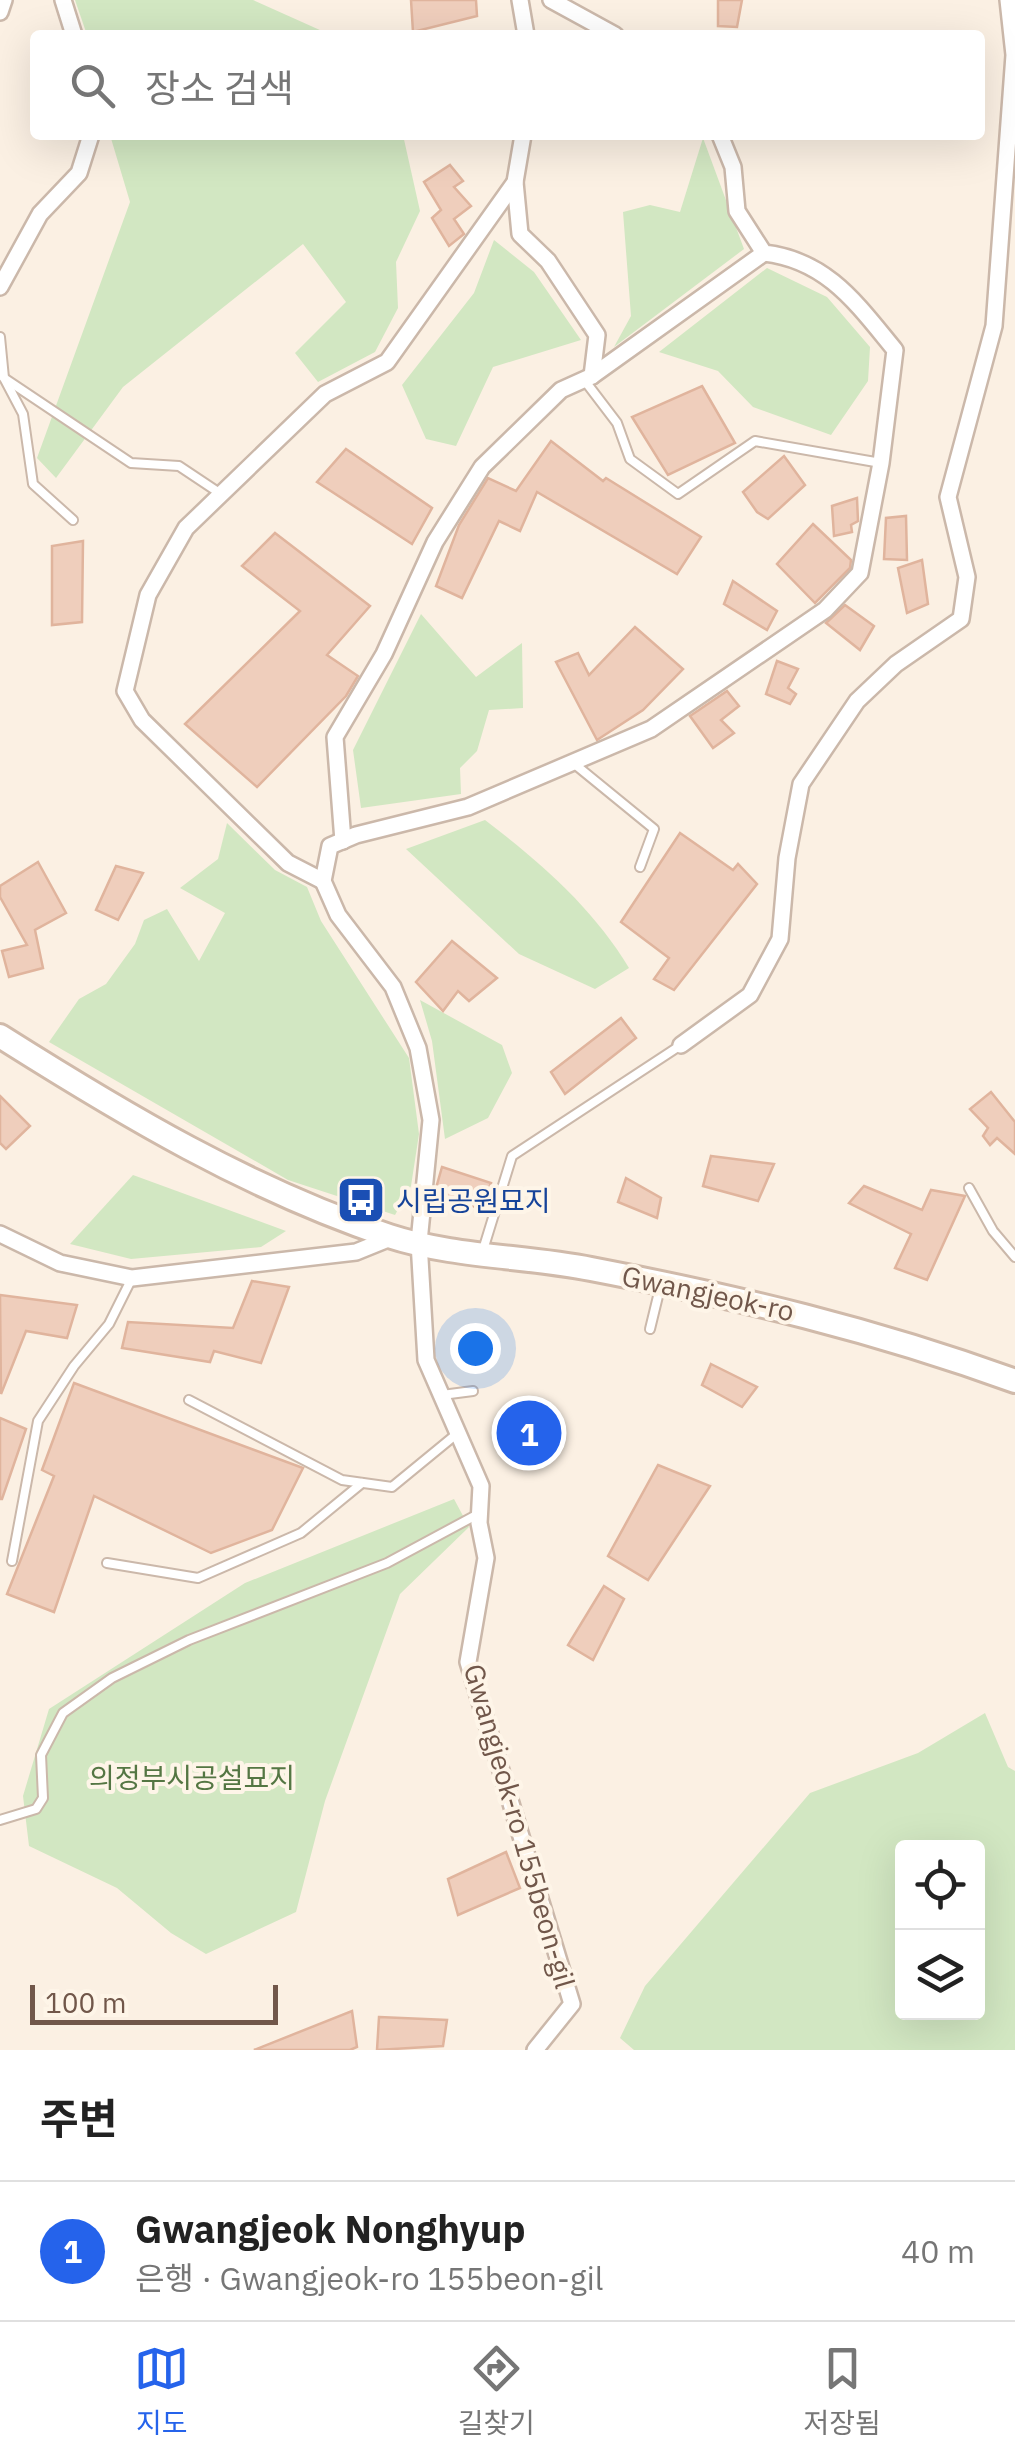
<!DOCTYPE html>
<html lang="ko">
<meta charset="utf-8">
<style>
body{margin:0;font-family:"IBM Plex Sans","Noto Sans KR",sans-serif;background:#f2f2f2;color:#222}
.controls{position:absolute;right:30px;bottom:30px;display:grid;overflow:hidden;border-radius:10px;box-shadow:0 10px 40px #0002}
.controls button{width:90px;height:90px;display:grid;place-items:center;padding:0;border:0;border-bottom:2px solid #e0e0e0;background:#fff;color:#222;font:50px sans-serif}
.scale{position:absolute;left:30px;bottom:25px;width:248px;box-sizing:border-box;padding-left:10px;border:5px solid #71574a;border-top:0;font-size:28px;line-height:35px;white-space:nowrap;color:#71574a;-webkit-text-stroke:8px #fef5e8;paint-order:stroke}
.you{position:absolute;left:475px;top:1348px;width:35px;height:35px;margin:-25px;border:8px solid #fff;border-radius:50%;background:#1a73e8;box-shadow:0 0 0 15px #1a73e833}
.badge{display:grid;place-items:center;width:65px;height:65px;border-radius:50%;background:#2563eb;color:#fff;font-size:32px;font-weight:700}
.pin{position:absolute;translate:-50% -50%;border:5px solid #fff;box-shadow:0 2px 10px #0006}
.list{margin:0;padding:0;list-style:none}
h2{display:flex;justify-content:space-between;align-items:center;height:130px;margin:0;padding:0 40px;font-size:42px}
h2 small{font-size:32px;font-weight:400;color:#767676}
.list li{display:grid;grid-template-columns:65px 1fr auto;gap:30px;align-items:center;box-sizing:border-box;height:140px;padding:0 40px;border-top:2px solid #e0e0e0}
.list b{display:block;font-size:38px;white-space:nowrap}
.list p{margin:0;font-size:32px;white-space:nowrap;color:#767676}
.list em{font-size:32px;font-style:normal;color:#767676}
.icon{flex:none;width:55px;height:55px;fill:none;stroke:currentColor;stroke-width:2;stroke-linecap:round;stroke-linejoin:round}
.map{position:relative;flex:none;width:1015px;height:2050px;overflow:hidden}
.search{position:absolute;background:#fff;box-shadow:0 10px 40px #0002;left:30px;right:30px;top:30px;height:110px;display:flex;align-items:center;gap:25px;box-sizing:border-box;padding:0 35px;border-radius:10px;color:#767676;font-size:38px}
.sheet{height:270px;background:#fff}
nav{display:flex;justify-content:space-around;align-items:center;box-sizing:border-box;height:140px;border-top:2px solid #e0e0e0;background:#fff;font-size:28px;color:#767676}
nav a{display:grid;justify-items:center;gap:5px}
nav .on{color:#2563eb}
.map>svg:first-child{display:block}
.green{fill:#d2e7c2;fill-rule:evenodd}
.building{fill:#efcebc;stroke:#e0b49d;stroke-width:2.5}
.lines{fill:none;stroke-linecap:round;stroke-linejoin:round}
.lane-casing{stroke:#cbb8aa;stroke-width:12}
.street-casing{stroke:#cbb8aa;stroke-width:20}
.secondary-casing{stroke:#d0baaa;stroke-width:28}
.lane{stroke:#fff;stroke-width:8}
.street{stroke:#fff;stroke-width:15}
.secondary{stroke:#fff;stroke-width:22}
.labels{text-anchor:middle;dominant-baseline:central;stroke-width:8;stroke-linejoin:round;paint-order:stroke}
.transit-label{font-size:28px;fill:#164399;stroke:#fef5e8;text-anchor:start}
.street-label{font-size:28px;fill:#71574a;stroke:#fef5e8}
.park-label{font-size:28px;fill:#547643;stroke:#fef5e8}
</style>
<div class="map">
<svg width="1015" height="2050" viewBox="0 0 1015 2050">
<rect width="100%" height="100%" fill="#fbf0e3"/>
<g class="green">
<polygon points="75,0 253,0 331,35 87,35"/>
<polygon points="110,135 403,135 420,211 396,262 398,308 375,352 318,382 295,353 346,302 303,244 123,387 56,478 37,458 130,202"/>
<polygon points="703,138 744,249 614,347 631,316 623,212 650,205 680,212"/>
<polygon points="494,240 534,272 581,340 493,367 456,446 426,439 402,385 474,293"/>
<polygon points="767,268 827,297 870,347 868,381 831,435 753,407 718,371 659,352"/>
<polygon points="421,614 476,677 522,643 523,708 489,710 477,751 460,768 461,794 361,808 353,750"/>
<path d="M485,820C541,863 592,907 629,968L595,989L519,954L406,849Z"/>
<polygon points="227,823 275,870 307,887 321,921 409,1058 419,1134 411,1186 395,1215 288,1180 49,1042 79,999 106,984 135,944 144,920 167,909 199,961 225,913 180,888 218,859"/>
<polygon points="420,1000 502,1045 512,1073 488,1118 445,1139 432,1041"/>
<polygon points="133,1175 286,1231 261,1247 131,1259 70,1244"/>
<polygon points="454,1499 469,1527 400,1594 325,1801 296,1912 206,1954 171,1933 117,1888 29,1846 23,1796 49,1709 245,1583"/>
<path d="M985,1713L1008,1767L1015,1771V2050H634L620,2038L645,1986L810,1793L918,1753ZM902,1848H978V2012H902Z"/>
</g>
<g class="building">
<polygon points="411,0 476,0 477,16 413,32"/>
<polygon points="718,0 742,0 737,27 718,26"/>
<polygon points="450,165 463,181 454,187 471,206 454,219 464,234 449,246 432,218 441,210 424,182"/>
<polygon points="702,386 735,443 668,475 632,417"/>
<polygon points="551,441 603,481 606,478 701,537 677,574 537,492 520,531 499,521 462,598 436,586 459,525 488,478 516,491"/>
<polygon points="346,449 432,508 412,544 317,482"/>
<polygon points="784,456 805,485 768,519 757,512 743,492"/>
<polygon points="857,498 858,521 851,525 852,532 834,536 832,506"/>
<polygon points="906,516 907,560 884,559 886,518"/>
<polygon points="813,524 851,560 850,568 815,603 777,564"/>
<polygon points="275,533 370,606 327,655 358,676 346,696 257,787 185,724 300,611 242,566"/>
<polygon points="83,541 82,622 52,625 52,546"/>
<polygon points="922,560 928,604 907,613 898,568"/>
<polygon points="733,581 777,611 767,630 724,604"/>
<polygon points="845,605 874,626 860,650 826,623"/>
<polygon points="635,627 683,669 643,710 597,740 556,662 578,653 589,675"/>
<polygon points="777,661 798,669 788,688 796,694 790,704 766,694"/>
<polygon points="727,691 739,706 721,720 734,733 713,748 690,716"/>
<polygon points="680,833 733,870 738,864 757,884 674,990 654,979 669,958 621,922"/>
<polygon points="38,862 66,913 35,930 43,968 9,977 2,951 27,945 0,897 0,886"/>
<polygon points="116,866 143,873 118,920 96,910"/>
<polygon points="452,941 497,978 469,1001 458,991 443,1011 416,982"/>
<polygon points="621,1018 636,1038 565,1094 551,1072"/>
<polygon points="991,1092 1015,1122 1015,1154 997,1138 990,1145 983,1136 988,1128 970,1109"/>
<polygon points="0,1096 30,1126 6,1149 0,1143"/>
<polygon points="711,1156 774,1164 758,1201 703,1186"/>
<polygon points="442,1167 491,1183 482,1209 442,1197 436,1188"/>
<polygon points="626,1178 661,1198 657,1218 618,1202"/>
<polygon points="864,1186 922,1210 931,1190 965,1196 927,1280 895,1268 911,1234 849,1203"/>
<polygon points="252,1281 289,1287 261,1363 214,1351 210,1362 122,1348 128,1322 233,1328"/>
<polygon points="0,1295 77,1305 67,1338 26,1331 1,1394"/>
<polygon points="711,1364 757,1387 742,1407 702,1385"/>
<polygon points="74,1383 303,1468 272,1530 211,1553 94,1496 54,1612 7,1594 54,1476 42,1470"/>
<polygon points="0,1418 26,1429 2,1499 0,1499"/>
<polygon points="658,1465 710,1486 648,1580 608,1556"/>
<polygon points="604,1586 624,1599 593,1660 568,1645"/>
<polygon points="506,1852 520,1888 458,1915 448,1879"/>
<polygon points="352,2011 357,2047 350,2050 254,2050"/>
<polygon points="379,2017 447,2020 443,2046 377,2050"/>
</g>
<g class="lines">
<g class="lane-casing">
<g id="lane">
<polyline points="0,337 4,378 23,414 33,484 73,520"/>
<polyline points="4,378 131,463 179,466 221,494"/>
<polyline points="585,381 617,423 630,459 678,494 755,441 881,463"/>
<polyline points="572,762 654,829 640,867"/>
<polyline points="969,1188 993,1231 1015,1257"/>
<polyline points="483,1250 512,1156 681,1045"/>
<polyline points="650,1329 660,1288"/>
<polyline points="442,1395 473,1391"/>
<polyline points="189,1400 342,1480 392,1487 459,1432"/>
<polyline points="12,1561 38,1421 74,1366 109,1324 132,1278"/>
<polyline points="107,1563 198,1578 301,1533 362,1483"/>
<polyline points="0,1820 36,1809 43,1798 41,1755 63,1713 112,1678 189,1640 387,1563 480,1513"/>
</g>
</g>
<g class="street-casing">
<g id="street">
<polyline points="63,0 74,35"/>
<polyline points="520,0 526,35"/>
<polyline points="551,0 615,35"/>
<polyline points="0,12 4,0"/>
<polyline points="515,182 520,234 548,261 597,335 592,376"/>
<polyline points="0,287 40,214 79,173 91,135"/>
<polyline points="343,841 335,737 384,654 435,542 482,467 561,390 592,376 764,253"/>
<polyline points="323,881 288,863 142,720 125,691 148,595 186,528 325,394 387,362 515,182 523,135"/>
<polyline points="681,1045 750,995 780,939 787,858 801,784 857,701 896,664 961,619 967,577 948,497 994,326 1014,55 1008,0"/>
<polyline points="0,1234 60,1263 132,1278 356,1252 393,1237"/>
<path d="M535,2050L572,2004L468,1662L486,1558L479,1523L481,1486L426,1360L419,1242L431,1120L418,1048L393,987L338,915L323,881L330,846L356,835L468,807L651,729L825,610L860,573L881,463L895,350C857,304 827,260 764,253L737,211L733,167L720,135"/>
</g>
</g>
<g class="secondary-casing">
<path id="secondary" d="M0,1036C125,1115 249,1189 389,1236C453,1257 526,1256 591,1269C737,1297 875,1330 1015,1381"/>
</g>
<use href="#lane" class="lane"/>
<use href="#street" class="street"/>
<use href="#secondary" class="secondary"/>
</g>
<defs>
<g id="bus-square" transform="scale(2.5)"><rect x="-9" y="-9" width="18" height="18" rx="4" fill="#1a4fb4" stroke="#fef5e8"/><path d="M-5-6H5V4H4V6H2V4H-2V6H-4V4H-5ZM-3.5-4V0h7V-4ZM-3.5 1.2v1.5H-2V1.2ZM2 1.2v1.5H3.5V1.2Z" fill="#fff"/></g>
</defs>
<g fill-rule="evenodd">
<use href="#bus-square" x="361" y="1200"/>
</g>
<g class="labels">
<g class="transit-label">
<text x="396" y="1200">시립공원묘지</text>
</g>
<g class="street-label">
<text transform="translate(708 1293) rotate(12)">Gwangjeok-ro</text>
<text transform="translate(520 1826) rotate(74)">Gwangjeok-ro 155beon-gil</text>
</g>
<g class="park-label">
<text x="192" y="1777">의정부시공설묘지</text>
</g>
</g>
</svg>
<div class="controls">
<button><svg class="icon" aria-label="locate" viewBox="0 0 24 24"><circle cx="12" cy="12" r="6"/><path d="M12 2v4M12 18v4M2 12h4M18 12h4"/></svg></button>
<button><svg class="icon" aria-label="layers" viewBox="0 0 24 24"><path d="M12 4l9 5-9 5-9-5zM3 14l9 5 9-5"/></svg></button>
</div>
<div class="scale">100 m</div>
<div class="you"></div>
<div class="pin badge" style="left:529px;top:1433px">1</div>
<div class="search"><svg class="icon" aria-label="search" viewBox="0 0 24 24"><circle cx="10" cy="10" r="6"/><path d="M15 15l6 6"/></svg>장소 검색</div>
</div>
<section class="sheet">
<h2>주변<small></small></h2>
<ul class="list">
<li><span class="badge">1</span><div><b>Gwangjeok Nonghyup</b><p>은행 · Gwangjeok-ro 155beon-gil</p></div><em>40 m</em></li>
</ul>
</section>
<nav>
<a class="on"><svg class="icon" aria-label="map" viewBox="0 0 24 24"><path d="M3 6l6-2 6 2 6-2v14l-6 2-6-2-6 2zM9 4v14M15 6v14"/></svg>지도</a>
<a><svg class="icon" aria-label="directions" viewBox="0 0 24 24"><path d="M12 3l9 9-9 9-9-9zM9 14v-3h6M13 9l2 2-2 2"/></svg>길찾기</a>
<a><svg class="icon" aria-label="saved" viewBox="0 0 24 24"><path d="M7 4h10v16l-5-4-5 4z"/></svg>저장됨</a>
</nav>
